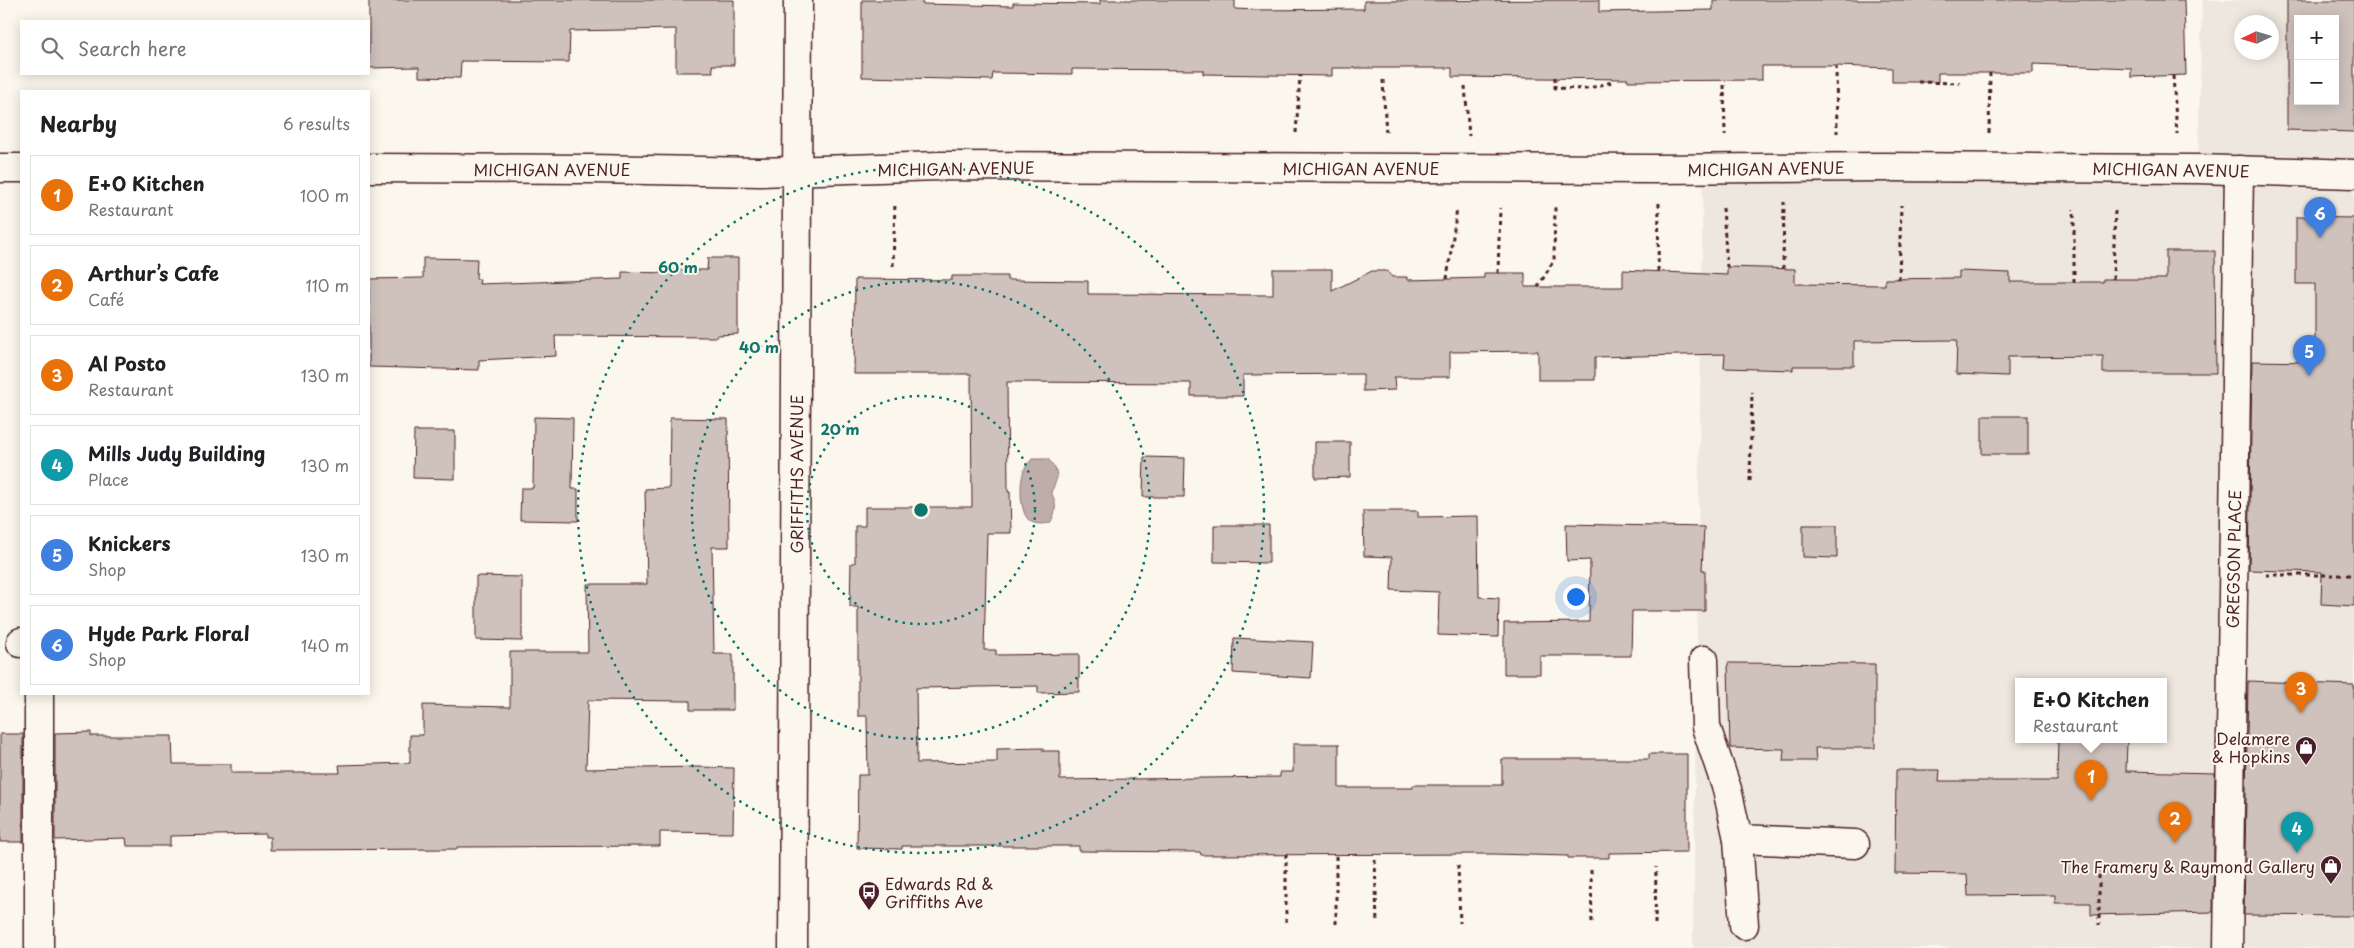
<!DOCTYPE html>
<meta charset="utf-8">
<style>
body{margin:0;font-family:"Playpen Sans",sans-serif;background:#f2f2f2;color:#202124}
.controls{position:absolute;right:15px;top:15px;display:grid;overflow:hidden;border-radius:0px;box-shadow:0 2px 12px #0003}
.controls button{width:45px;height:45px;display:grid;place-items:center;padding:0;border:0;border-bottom:1px solid #e0e0e0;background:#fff;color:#202124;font:25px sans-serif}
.compass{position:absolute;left:2234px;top:15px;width:45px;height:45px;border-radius:50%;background:#fff;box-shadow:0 2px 12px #0003;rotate:266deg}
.you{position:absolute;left:1575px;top:596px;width:18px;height:18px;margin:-12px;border:4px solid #fff;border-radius:50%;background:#1a73e8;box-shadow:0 0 0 8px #1a73e833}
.badge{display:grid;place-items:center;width:32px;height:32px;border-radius:50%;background:#0f766e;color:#fff;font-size:16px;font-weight:700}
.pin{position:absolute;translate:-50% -41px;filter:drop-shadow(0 1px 2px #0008)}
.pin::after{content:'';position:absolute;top:26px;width:18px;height:15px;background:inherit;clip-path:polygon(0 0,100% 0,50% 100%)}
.popup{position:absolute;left:2015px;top:678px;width:152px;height:65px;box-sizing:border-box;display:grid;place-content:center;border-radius:0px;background:#fff;filter:drop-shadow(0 1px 4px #0005);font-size:16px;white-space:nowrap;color:#757577}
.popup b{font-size:19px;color:#202124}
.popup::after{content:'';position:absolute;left:50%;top:100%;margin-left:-10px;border:10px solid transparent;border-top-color:#fff}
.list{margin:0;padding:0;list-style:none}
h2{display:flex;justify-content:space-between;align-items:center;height:65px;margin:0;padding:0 20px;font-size:21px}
h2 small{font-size:16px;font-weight:400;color:#757577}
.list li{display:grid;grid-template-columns:32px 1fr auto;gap:15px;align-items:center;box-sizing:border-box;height:80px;margin:0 10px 10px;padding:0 10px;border:1px solid #e0e0e0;border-radius:0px}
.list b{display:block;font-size:19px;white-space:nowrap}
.list p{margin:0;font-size:16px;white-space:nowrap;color:#757577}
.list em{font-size:16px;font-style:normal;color:#757577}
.icon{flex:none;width:28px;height:28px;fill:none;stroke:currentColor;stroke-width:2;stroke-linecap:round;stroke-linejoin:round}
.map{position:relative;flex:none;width:2354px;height:948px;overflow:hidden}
.search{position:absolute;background:#fff;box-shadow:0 2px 12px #0003;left:20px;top:20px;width:350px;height:55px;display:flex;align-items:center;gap:12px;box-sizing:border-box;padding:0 18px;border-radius:0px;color:#757577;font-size:19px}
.panel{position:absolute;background:#fff;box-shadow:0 2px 12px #0003;left:20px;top:90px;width:350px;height:605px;border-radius:0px}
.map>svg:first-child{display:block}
.built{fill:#eee7de;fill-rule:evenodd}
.water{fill:#bfadaa;stroke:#907477}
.building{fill:#cfc2bc;stroke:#4a1f2b;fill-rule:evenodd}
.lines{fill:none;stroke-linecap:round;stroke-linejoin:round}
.minor-casing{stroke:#4a1f2b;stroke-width:31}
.path{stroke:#4a1f2b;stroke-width:3;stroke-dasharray:4 4;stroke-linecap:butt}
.minor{stroke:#fbf7ec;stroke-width:28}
.ring{fill:none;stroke:#0f766e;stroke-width:2.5;stroke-dasharray:2.5 5}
.labels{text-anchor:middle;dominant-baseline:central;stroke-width:4;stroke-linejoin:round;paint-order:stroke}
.street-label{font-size:16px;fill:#4a1f2b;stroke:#fbf7ec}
.poi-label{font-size:16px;fill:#4a1f2b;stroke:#fbf7ec;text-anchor:end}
.centre{fill:#0f766e;stroke:#fbf7ec;stroke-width:2.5}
.ring-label{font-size:15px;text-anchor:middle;font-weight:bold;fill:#0f766e;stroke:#fbf7ec;stroke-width:4;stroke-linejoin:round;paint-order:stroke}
</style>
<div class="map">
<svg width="2354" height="948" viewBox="0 0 2354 948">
<rect width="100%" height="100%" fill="#fbf7ec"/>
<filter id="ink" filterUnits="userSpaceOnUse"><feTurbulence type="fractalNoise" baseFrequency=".02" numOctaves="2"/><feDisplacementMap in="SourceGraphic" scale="10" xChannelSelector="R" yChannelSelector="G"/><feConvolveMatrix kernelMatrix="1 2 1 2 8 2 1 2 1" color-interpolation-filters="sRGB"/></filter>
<g filter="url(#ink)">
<path class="built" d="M2202,0H2354V948H1693L1703,169H2198ZM2298,19H2335V101H2298ZM2242,22H2272V52H2242ZM2018,682H2164V740H2018Z"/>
<path class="water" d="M1032,459H1048C1059,471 1059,477 1051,492C1057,504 1057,511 1050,523C1044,524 1036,525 1030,521C1019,513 1019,480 1025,468C1026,465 1030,462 1032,459Z"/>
<g class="building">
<polygon points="369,0 734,0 734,65 712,65 713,72 676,72 676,29 570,31 569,62 461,61 460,78 419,77 419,67 369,68"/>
<polygon points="862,0 922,0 922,4 1013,6 1013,3 1100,4 1100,0 1235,0 1235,9 1256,10 1364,9 1364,1 1599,0 1599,12 1713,10 1713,0 2184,0 2186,75 2131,77 2131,68 2033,64 2033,73 1938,73 1938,82 1892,82 1892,68 1836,66 1762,66 1762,80 1628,81 1628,79 1452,77 1452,68 1332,68 1332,76 1203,74 1203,70 1072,69 1072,74 993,73 992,80 862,77"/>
<path d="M2287,0H2354V132L2287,130ZM2298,19H2335V101H2298Z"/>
<polygon points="2296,217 2354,218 2354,606 2321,604 2322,572 2249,570 2252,361 2315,362 2315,284 2296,284"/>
<polygon points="2166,251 2215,251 2216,373 2103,373 2103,356 2008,357 2008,376 1956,374 1957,340 1854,341 1854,366 1793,366 1793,370 1724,368 1725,354 1595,357 1595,380 1538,380 1538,351 1450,352 1450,377 1394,377 1395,390 1363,391 1363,374 1243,375 1243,396 1191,396 1191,383 1007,382 1008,492 1010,492 1011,533 987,533 984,650 996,650 996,655 1079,654 1079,692 1038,693 1038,686 916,688 917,763 997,762 997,749 1043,748 1043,751 1060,751 1060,780 1280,777 1280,772 1293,772 1293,744 1339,744 1339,788 1413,788 1413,785 1502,785 1502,759 1649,759 1649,754 1687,754 1687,852 1609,853 1609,858 1568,858 1568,856 1493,854 1201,855 1200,852 1079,851 1079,846 902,846 902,849 857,848 858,775 868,775 867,716 858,716 858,607 850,607 851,563 855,563 855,526 865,526 865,507 972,507 971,374 854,374 855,279 952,280 952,276 1007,276 1007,280 1088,281 1088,294 1273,295 1273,269 1332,269 1332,291 1372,271 1387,271 1392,277 1407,277 1407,280 1484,278 1484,273 1525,273 1525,287 1623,287 1623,270 1727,275 1727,267 1795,269 1795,284 1885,285 1885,279 1959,278 1959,271 2010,273 2010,282 2103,282 2103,279 2166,279"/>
<polygon points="423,258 477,259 476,279 480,279 479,284 622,279 622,272 674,273 674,270 707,270 708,258 738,258 738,334 717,335 717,337 555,336 556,356 479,360 479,370 369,367 369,279 423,278"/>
<rect x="1982" y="416" width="46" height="38"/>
<polygon points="534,417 573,418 572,489 578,489 578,521 520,520 521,488 533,488"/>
<polygon points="670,418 728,419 729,547 712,547 714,654 733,654 733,710 690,710 690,701 588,700 586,769 699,767 734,768 733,833 660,832 660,846 457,847 457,849 270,850 270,837 265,837 265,834 170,836 170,846 127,846 126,838 55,840 55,733 91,732 91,736 172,736 173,764 231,764 231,773 340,773 339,765 410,763 410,735 423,735 423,705 510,707 510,652 588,652 587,584 647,584 645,489 669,488"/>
<polygon points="414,431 455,431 455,479 413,478"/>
<polygon points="1315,442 1350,442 1350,477 1315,478"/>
<polygon points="1144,457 1185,458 1184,497 1143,497"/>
<polygon points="1363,511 1418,511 1418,517 1478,516 1479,597 1499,598 1498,637 1438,635 1439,592 1391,590 1392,557 1364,556"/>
<polygon points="1566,524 1704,527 1702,570 1705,570 1705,611 1632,611 1631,656 1540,656 1540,674 1504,674 1504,623 1589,622 1590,560 1567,561"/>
<polygon points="1214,525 1269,525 1269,563 1214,562"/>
<polygon points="1803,525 1837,525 1837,558 1803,557"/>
<polygon points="476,576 522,577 522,641 476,640"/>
<polygon points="1234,638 1313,642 1311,678 1233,673"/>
<polygon points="1728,663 1875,664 1875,748 1815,748 1816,761 1783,761 1784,749 1730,748"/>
<polygon points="2248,681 2354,685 2354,916 2244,915"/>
<rect x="0" y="734" width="23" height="108"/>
<polygon points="2058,740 2127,741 2126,771 2215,773 2213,912 2091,915 2091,903 2055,903 2055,895 1968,896 1967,874 1895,873 1896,770 1940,770 1939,781 2057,781"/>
</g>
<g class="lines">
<g class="minor-casing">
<g id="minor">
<polyline points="0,168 21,168"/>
<polyline points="369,168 590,169 760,172 939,166 1658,169 1879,167 2198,169 2354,174"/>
<polyline points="21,642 21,643"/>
<polyline points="1704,660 1706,727 1727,789 1738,839"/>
<polyline points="1744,925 1738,839 1855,844"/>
<polyline points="39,948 39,694"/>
<polyline points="793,948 798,0"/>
<polyline points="2228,948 2239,170"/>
</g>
</g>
<g class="path">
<polyline points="1836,66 1837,133"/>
<polyline points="2173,76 2177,134"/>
<polyline points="1555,77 1555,88 1586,89 1612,82"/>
<polyline points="1383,80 1386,135"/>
<polyline points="1918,82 1960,83"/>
<polyline points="1724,85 1725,135"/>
<polyline points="1465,86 1469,136"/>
<polyline points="1296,133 1300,76"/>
<polyline points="1989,133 1990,73"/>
<polyline points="1723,208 1727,267"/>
<polyline points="893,266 895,202"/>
<polyline points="1783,269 1784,202"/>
<polyline points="1658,271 1659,202"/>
<polyline points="1498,273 1500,208"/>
<polyline points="1447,279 1457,208"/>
<polyline points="1899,279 1901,205"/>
<polyline points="2113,279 2115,208"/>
<polyline points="2074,282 2074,209"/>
<polyline points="1538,287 1554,260 1555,207"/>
<polyline points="1750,481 1752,392"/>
<polyline points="2266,575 2354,575"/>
<polyline points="2117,741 2117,740"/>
<polyline points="1286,854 1286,923"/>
<polyline points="1375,860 1377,924"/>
<polyline points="1458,865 1460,923"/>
<polyline points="2099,867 2099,925"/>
<polyline points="1591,870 1592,924"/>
<polyline points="1336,924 1336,854"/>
<polyline points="1655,924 1656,867"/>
</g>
<use href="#minor" class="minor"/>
</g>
</g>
<g class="ring">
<circle cx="921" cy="510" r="114"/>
<circle cx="921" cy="510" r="229"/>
<circle cx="921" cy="510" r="343"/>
</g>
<defs>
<g id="shop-pin" transform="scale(1.125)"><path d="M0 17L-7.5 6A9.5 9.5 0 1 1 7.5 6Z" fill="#4a1f2b" stroke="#fbf7ec"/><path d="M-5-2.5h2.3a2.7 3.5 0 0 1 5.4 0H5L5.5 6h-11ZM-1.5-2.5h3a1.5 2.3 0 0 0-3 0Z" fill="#fff"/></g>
<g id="bus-pin" transform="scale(1.125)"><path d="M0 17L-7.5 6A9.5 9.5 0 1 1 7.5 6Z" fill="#4a1f2b" stroke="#fbf7ec"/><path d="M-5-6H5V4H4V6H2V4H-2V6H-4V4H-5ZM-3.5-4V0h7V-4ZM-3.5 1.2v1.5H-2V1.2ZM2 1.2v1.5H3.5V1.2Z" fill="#fff"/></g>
</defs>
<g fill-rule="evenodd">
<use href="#shop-pin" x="2306" y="747"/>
<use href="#shop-pin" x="2331" y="866"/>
<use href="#bus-pin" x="869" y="892"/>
</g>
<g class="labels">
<g class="street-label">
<text transform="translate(956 168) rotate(-1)">MICHIGAN AVENUE</text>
<text x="1361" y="168">MICHIGAN AVENUE</text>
<text transform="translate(1766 168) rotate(-1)">MICHIGAN AVENUE</text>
<text x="552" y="169">MICHIGAN AVENUE</text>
<text transform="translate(2171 169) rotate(1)">MICHIGAN AVENUE</text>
<text transform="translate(796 474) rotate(-90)">GRIFFITHS AVENUE</text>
<text transform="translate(2233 559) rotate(-89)">GREGSON PLACE</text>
</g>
<g class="poi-label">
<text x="2290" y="738">Delamere<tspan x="2290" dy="18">&amp; Hopkins</tspan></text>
<text x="2315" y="866">The Framery &amp; Raymond Gallery</text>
<text x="885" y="883" text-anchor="start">Edwards Rd &amp;<tspan x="885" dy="18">Griffiths Ave</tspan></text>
</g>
</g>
<circle cx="921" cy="510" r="8" class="centre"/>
<g class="ring-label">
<text x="678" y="273">60 m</text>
<text x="759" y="353">40 m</text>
<text x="840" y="435">20 m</text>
</g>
</svg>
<div class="controls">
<button>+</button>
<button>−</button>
</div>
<svg class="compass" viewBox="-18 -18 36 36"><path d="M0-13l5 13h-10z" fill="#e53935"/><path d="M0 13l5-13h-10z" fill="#757577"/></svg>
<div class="you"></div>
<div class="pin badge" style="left:2091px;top:801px;background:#e8710a">1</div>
<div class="popup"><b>E+O Kitchen</b>Restaurant</div>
<div class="pin badge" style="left:2175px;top:843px;background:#e8710a">2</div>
<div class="pin badge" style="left:2301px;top:713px;background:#e8710a">3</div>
<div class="pin badge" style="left:2297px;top:853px;background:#0f9aa8">4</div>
<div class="pin badge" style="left:2309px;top:376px;background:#3f7fe0">5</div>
<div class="pin badge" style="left:2320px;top:238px;background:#3f7fe0">6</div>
<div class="search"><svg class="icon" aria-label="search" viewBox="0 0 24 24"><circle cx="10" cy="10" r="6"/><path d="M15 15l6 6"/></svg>Search here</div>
<section class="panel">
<h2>Nearby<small>6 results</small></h2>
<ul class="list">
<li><span class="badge" style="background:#e8710a">1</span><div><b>E+O Kitchen</b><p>Restaurant</p></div><em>100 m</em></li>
<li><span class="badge" style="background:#e8710a">2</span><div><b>Arthur’s Cafe</b><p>Café</p></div><em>110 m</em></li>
<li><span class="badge" style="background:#e8710a">3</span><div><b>Al Posto</b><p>Restaurant</p></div><em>130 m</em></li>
<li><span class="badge" style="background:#0f9aa8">4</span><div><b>Mills Judy Building</b><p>Place</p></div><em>130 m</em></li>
<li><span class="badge" style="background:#3f7fe0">5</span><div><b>Knickers</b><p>Shop</p></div><em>130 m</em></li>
<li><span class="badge" style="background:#3f7fe0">6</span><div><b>Hyde Park Floral</b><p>Shop</p></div><em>140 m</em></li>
</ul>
</section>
</div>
